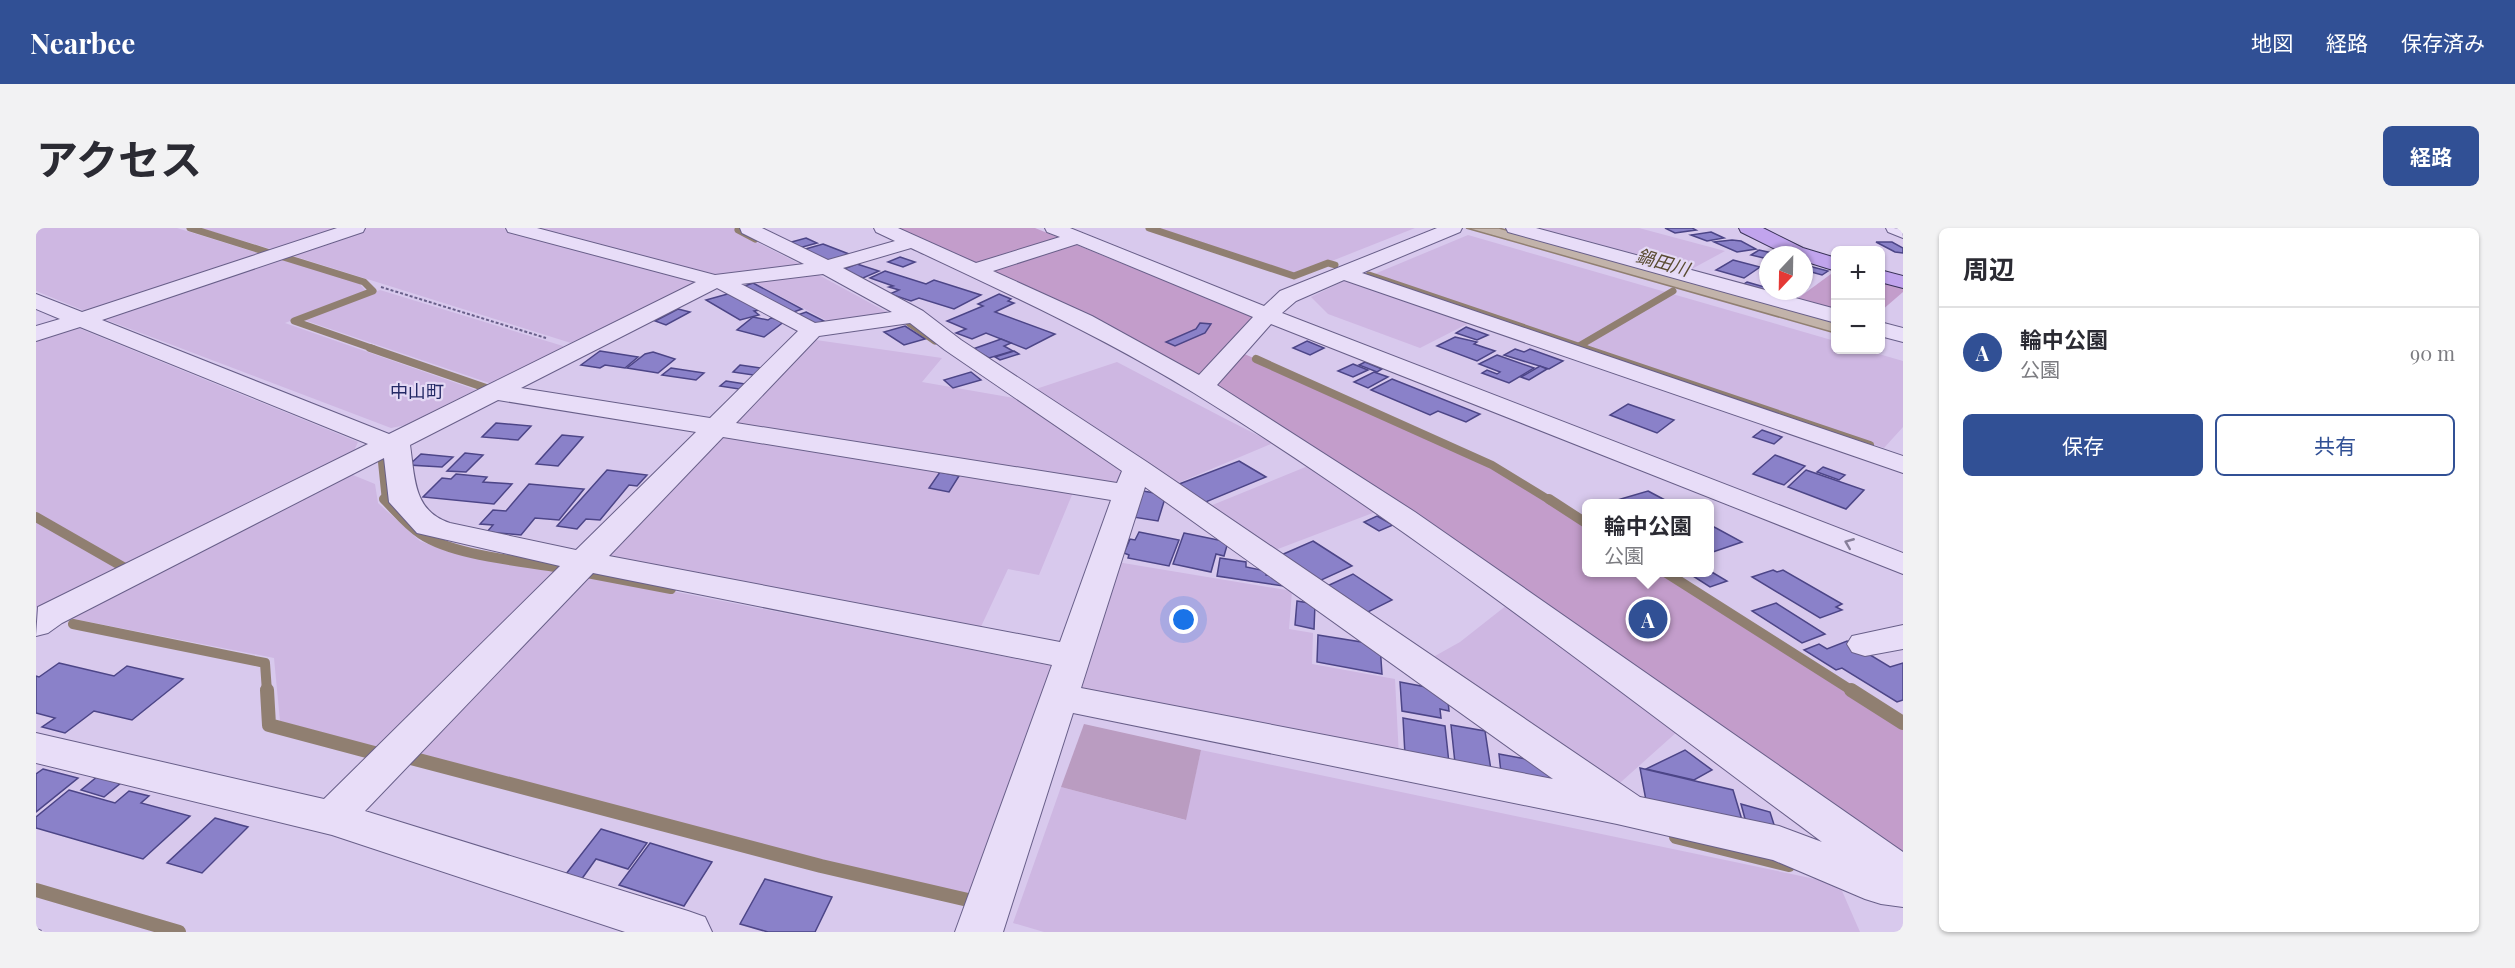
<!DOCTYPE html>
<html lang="ja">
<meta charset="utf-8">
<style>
body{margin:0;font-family:"Playfair Display","Noto Sans JP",serif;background:#f2f2f3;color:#2b2b33}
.controls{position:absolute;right:18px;top:18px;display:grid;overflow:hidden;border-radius:9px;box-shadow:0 2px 4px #0004}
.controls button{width:54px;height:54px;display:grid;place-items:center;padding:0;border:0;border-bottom:2px solid #e1e1e2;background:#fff;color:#2b2b33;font:30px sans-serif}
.compass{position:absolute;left:1723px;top:18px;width:54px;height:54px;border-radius:50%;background:#fff;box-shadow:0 2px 4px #0004;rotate:202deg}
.you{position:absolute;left:1148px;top:392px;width:21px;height:21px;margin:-15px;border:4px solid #fff;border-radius:50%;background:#1a73e8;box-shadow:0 0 0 9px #1a73e833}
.badge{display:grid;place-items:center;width:39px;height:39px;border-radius:50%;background:#315095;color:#fff;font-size:20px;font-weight:700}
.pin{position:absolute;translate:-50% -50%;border:3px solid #fff;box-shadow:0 2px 6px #0006}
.popup{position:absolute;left:1546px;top:271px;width:132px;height:78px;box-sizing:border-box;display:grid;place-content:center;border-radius:9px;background:#fff;filter:drop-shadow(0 2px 4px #0005);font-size:20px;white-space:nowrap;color:#7c7c81}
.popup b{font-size:22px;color:#2b2b33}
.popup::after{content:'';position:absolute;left:50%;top:100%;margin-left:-12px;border:12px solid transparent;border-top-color:#fff}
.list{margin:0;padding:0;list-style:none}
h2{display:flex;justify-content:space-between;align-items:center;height:78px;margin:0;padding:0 24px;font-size:26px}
h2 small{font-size:20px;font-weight:400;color:#7c7c81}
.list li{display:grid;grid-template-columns:39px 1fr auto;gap:18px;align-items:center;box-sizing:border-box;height:90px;padding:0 24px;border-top:2px solid #e1e1e2}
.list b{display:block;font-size:22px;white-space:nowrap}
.list p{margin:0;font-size:20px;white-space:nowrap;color:#7c7c81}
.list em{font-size:20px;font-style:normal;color:#7c7c81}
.actions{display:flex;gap:12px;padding:18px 24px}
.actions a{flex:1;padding:14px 0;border:2px solid #315095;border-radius:9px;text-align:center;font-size:21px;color:#315095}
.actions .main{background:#315095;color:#fff}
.map{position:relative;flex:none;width:1867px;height:704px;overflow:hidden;border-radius:9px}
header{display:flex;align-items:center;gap:36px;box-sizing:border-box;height:84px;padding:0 30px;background:#315095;color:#fff}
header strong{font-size:28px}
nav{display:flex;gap:33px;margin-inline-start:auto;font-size:21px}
.intro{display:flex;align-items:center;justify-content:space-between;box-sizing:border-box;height:144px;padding:0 36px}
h1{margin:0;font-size:42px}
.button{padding:15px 27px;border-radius:9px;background:#315095;color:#fff;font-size:21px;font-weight:700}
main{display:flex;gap:36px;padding:0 36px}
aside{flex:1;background:#fff;border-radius:9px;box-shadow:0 2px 4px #0004}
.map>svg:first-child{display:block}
.farmland{fill:#ceb7e2}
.green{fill:#c39dcb}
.cemetery{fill:#ba9cc1}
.water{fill:#c2b3aa;stroke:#907f71;stroke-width:1.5}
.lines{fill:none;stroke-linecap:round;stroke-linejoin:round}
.stream-far3{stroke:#907f71;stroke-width:7}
.stream-far2{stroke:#907f71;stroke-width:8}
.stream-far1{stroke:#907f71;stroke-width:10}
.stream{stroke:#907f71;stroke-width:14}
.building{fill:#8a81c9;stroke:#4c4587;stroke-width:1.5}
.minor-casing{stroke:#685f89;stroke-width:2}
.major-casing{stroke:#383257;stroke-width:2}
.path-far1{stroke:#685f89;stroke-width:2;stroke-dasharray:3 2;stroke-linecap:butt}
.path{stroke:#685f89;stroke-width:4.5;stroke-dasharray:6 4;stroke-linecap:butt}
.minor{fill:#e8ddf8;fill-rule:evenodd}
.major{fill:#c1a4ed;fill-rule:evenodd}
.oneway{stroke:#877f99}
.labels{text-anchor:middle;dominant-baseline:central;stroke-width:4.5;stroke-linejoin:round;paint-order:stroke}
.far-water-label{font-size:18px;font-style:italic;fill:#594b31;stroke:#e4d9f5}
.far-quarter-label{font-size:18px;fill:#232965;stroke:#e4d9f5}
</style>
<header>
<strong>Nearbee</strong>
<nav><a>地図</a><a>経路</a><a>保存済み</a></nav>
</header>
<div class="intro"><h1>アクセス</h1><a class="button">経路</a></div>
<main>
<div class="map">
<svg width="1867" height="704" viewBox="0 0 1867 704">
<rect width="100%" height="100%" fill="#d8c9ed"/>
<g class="farmland">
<polygon points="0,0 141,0 231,28 56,86 0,63"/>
<polygon points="164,0 314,0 242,23"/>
<polygon points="325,0 467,0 661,52 661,56 546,114 535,115 248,25"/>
<polygon points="498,0 704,0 699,3 764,36 692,47 682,47"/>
<polygon points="1113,0 1379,0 1258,48"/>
<polygon points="1492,0 1603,0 1689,23 1652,43"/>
<polygon points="1432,7 1799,113 1800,122 1829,122 1867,133 1867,199 1848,220 1336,47"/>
<polygon points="237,29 322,54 330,63 249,95 440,162 370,197 355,200 60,88"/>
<polygon points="781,46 860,89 799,97 719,55"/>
<polygon points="1308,53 1321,54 1435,94 1384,120 1292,86 1275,69"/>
<polygon points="344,62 527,118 528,122 459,157 268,92"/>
<polygon points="35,97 322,214 317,225 0,380 0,109"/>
<polygon points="773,111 906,130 886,154 978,170 1092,247 1085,259 686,198"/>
<polygon points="1081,134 1184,188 1237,215 1135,258 994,163"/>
<polygon points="683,204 1038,262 1003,347 972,341 942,405 557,331"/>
<polygon points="1272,238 1342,283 1234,324 1169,280"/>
<polygon points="312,245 339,256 342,275 384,313 411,323 529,344 354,523 244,493 238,430 28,389"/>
<polygon points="1081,334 1256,363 1253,401 1277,405 1276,436 1359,451 1363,529 1043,466"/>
<polygon points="544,345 1021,439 939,668 787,634 370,525"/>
<polygon points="1471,377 1642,503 1576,562 1390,433 1424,414"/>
<polygon points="1165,522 1803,656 1824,704 1008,704 977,695 1025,559 1149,592"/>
</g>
<g class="green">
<polygon points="861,0 999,0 1235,96 1204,124 1456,237 1483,252 1550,295 1550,344 1629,345 1867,495 1867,635 1375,287 966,47"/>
<polygon points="1799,43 1799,77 1790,83 1757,74"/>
<polygon points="1844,54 1867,60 1867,64 1845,83"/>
</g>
<polygon class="cemetery" points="1048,496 1165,522 1150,592 1025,559"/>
<polygon class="water" points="1430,0 1463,0 1799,93 1799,105"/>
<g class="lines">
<g class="stream-far3">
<polyline points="154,0 234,25"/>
<polyline points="706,0 702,2 719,11"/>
<polyline points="1113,0 1258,48 1292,35 1299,37"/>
<polyline points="244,28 328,54 337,63 258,93 338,121"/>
<polyline points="1333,47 1551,121"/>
<polyline points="873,95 899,113"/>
<polyline points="1543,118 1637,63"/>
</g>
<g class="stream-far2">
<polyline points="334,120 453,161"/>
<polyline points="1547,120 1834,217"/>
<polyline points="1220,131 1456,237 1515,273"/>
<polyline points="346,234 350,273"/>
</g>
<g class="stream-far1">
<path d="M348,271C360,283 371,297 385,306C418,328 486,333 525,340"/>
<polyline points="1513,271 1550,295"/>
<polyline points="0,289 89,340"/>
<polyline points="1629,344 1818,464"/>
<polyline points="551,345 635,361"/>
<polyline points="37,396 229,435 231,464"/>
</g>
<g class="stream">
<polyline points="231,462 233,497 342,526"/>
<polyline points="1815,462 1867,495"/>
<polyline points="371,529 785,638 932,672"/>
<polyline points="1640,609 1753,637"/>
<polyline points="0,662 143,704"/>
</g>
</g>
<g class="building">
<polygon points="1629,0 1656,0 1660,2 1639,5"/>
<polygon points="1675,4 1688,10 1671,13 1655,7"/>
<polygon points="770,10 781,15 763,20 752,15"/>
<polygon points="1696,12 1705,13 1720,21 1701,24 1678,14"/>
<polygon points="1840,14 1856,14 1867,20 1867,25 1859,24"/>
<polygon points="787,16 813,26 791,33 766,22"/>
<polygon points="1723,22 1741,26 1732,27 1732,31 1715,27"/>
<polygon points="864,29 879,34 867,39 852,34"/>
<polygon points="1697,32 1724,39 1708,50 1680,42"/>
<polygon points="821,36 843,43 827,50 805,42"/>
<polygon points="1769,37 1792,43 1786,47 1768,42"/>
<polygon points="849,43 890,56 898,52 945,67 918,81 883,70 875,73 854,66 863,62 853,59 857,58 834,50"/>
<polygon points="1711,54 1732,60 1732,63 1762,63 1753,69 1705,58"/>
<polygon points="717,55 766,81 752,86 703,60"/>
<polygon points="695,65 724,82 718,83 723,87 704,92 670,72"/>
<polygon points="963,66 975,71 972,73 978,75 959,84 1019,106 990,121 950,105 936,111 920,105 930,101 911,93 947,78 942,76"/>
<polygon points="642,81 654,84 630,97 619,93"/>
<polygon points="770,84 792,95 779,99 759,88"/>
<polygon points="717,89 732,92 735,90 749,93 728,109 701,102"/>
<polygon points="1164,95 1175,96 1169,105 1139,118 1130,114 1160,101"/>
<polygon points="869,98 889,111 868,117 848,104"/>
<polygon points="1430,99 1452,107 1441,112 1420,105"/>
<polygon points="1419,109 1441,114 1438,116 1459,123 1441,133 1401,118"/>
<polygon points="965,111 975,115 968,118 977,123 953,130 937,121"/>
<polygon points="1271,113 1288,120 1274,127 1257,120"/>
<polygon points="1479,121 1488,124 1494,121 1527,133 1513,141 1468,127"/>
<polygon points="564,123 602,129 589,140 569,137 564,140 545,137"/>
<polygon points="978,123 983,126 964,132 959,129"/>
<polygon points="617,124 639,131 622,145 591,140 609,126"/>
<polygon points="1461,127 1498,140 1473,155 1446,145 1451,142 1461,146 1464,144 1443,136"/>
<polygon points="1329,134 1346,141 1341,144 1323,137"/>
<polygon points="1317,136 1332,142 1317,149 1302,143"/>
<polygon points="704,137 731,141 724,148 697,144"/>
<polygon points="1504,138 1511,141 1493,152 1485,149"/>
<polygon points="635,140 668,145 660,152 626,147"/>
<polygon points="935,144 945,152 917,160 908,152"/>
<polygon points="1338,144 1352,149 1332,160 1318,154"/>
<polygon points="1356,151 1444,186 1430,194 1402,183 1394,187 1335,162"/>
<polygon points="690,153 709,156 703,161 684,158"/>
<polygon points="1592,176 1638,192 1621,205 1574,187"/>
<polygon points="460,195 495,198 482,212 446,209"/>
<polygon points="1726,202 1746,209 1738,216 1717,209"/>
<polygon points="526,207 547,209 522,238 500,236"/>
<polygon points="429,225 447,227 430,244 411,243"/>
<polygon points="385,226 417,229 406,239 373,237"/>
<polygon points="1739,227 1769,238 1748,257 1717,246"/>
<polygon points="1203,233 1230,249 1165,276 1138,258"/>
<polygon points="1787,239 1809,247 1803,252 1781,244"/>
<polygon points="571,242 611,247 601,258 593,257 564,292 550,291 541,301 521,298"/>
<polygon points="1770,242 1828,262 1810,281 1752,259"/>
<polygon points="904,244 923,248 913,264 893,260"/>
<polygon points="420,246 451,249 447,254 476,256 458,276 387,269 406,250 415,251"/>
<polygon points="493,256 548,261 523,292 499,290 485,307 451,304 457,297 444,296 457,282 470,283"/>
<polygon points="1107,263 1130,267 1122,293 1097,289"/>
<polygon points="1612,263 1629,272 1619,276 1583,276 1578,273"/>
<polygon points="1341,288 1357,297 1343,303 1328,294"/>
<polygon points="1674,297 1680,300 1706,314 1674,325"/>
<polygon points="1103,304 1143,312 1133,338 1092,330 1093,327 1088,325 1094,311 1099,312"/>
<polygon points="1148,305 1192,314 1188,328 1180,326 1175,344 1137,336"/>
<polygon points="1277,313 1316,338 1281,354 1243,328"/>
<polygon points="1184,330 1210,334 1210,339 1230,343 1230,347 1247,349 1247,358 1181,348"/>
<polygon points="1737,342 1741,344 1747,342 1806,376 1800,379 1806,382 1784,390 1716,349"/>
<polygon points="1674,343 1691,353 1674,359 1657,348 1674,344"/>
<polygon points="1317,346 1356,372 1328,386 1289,359"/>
<polygon points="1261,373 1279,376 1278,401 1259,397"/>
<polygon points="1740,375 1789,406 1766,415 1716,383"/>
<polygon points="1282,407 1344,417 1346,446 1281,434"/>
<polygon points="1811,413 1854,439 1867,435 1867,472 1861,474 1806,440 1800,442 1768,422 1783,416 1791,421"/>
<polygon points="23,435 78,448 91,438 147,451 96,492 58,483 29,505 6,499 19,490 0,485 0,448 3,449"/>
<polygon points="1364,454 1411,463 1413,483 1404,481 1405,490 1366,483"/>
<polygon points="1367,490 1409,498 1413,535 1369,527"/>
<polygon points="1415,497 1449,503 1455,542 1419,535"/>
<polygon points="1649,522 1676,542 1658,552 1610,541"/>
<polygon points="1463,526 1516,536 1520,555 1465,545"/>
<polygon points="1604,540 1697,562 1709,602 1611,578"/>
<polygon points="7,541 42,550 0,584 0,546"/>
<polygon points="62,548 86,554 68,569 45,562"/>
<polygon points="33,562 79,575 93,563 113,568 105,575 154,588 107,631 0,600 0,589"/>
<polygon points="1705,576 1734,584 1742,609 1712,602"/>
<polygon points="179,590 212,599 166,645 131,635"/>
<polygon points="565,601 611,615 592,641 560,631 545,652 530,646"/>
<polygon points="614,615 676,634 648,678 583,657"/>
<polygon points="729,651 796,669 779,704 732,704 704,696"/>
</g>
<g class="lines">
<g class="minor-casing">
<g id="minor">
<path d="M301,0H329L327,4L66,92L353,206L660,54L472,4L470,0H501L679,47L768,36L706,5L704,0H726L792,32L859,13L840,4L838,0H862L940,35L1024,9L1011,4L1009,0H1034L1228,78L1244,63L1401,0H1426L1424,4L1326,45L1867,228V245L1308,52L1260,73L1246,85L1867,325V346L1235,96L1181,157L1379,284L1867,624V679L1845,676L1829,671L1737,632L1581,596L1037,485L967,704H919L1016,437L557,345L329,583L652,683L669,689L676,704H589L296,607L0,535V505L288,571L524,338L381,305L353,274L348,230L26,395L12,405L0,408L2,379L332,216L44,99L0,113V98L24,91L0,81V66L46,84ZM1041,16L1217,89L1163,147L1056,88L957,43ZM875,20C971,65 1067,109 1158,165C1376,300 1579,461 1786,614L1743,598L1604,569L1111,234L925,112L887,83L807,40ZM787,46L856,84L779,95L705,56ZM681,60L762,103L674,190L485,160ZM874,95L909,122L1086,243L1081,255L700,195L783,108ZM462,172L660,204L540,322L414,295C377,283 379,250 374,217ZM687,209L1075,272L1024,414L573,328ZM1109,259L1517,551L1045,460Z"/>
<polygon points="1470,0 1500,0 1800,81 1800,95 1472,4"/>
<polygon points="1850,0 1867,0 1867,10 1852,4"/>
<polygon points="1844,94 1867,100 1867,114 1844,108"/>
<polygon points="1867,397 1867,421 1829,428 1816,424 1811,416 1816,408"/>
</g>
</g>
<g class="major-casing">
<g id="major">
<polygon points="1703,0 1727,0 1767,20 1800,30 1800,43 1768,33 1768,27 1751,27 1705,4"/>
<polygon points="1844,42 1867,48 1867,60 1844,54"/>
</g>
</g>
<polyline class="path-far1" points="345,59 510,110"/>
<polyline class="path" points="0,702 5,704"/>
<use href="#minor" class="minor"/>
<use href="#major" class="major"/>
</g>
<defs><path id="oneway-chevron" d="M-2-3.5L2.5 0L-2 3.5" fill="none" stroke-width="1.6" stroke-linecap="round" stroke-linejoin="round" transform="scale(1.5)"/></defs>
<use class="oneway" href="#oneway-chevron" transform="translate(1813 315) rotate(-158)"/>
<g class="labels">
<g class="far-water-label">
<text transform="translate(1627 34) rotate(16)">鍋田川</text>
</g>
<g class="far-quarter-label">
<text x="381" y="163">中山町</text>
</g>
</g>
</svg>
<div class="controls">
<button>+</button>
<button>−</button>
</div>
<svg class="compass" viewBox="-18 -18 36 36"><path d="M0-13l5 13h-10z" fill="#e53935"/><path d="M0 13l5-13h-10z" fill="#7c7c81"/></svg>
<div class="you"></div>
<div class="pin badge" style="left:1612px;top:391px">A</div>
<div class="popup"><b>輪中公園</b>公園</div>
</div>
<aside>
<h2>周辺<small></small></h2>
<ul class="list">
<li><span class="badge">A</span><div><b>輪中公園</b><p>公園</p></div><em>90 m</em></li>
</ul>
<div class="actions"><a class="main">保存</a><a>共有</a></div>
</aside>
</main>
